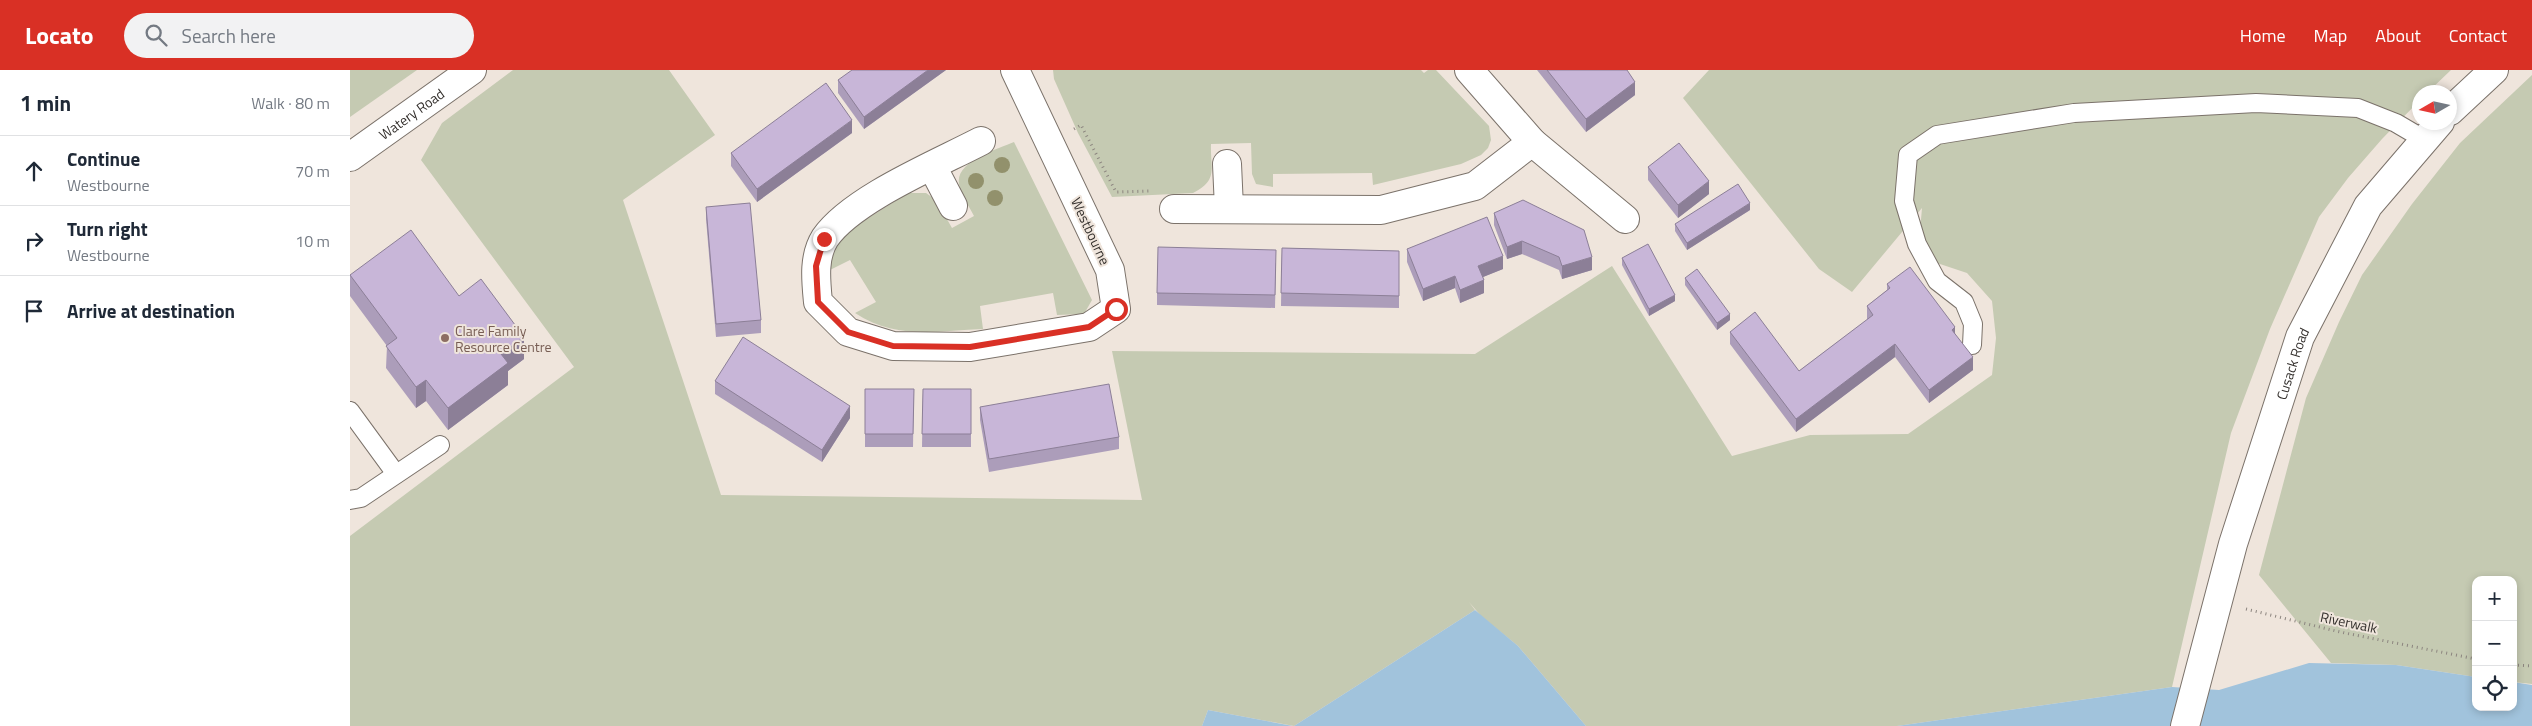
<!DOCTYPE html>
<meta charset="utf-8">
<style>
body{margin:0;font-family:"Titillium Web",sans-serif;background:#f2f2f3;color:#1f2937}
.controls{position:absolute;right:15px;bottom:15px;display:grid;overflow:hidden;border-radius:10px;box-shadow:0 2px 8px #0003}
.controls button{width:45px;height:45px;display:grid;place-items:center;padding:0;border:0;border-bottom:1px solid #e0e1e3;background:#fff;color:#1f2937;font:25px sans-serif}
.compass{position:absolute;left:2062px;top:15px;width:45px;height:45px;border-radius:50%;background:#fff;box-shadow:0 2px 8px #0003;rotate:261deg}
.stop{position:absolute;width:15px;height:15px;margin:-11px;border:4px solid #d93025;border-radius:50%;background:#fff}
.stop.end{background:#d93025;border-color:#fff;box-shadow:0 1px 5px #0008}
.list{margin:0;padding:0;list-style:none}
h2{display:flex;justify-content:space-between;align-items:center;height:65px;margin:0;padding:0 20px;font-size:21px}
h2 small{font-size:16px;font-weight:400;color:#747a83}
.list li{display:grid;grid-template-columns:32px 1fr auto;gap:15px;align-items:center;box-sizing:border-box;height:70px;padding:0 20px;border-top:1px solid #e0e1e3}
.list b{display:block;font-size:19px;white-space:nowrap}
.list p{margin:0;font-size:16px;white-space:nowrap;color:#747a83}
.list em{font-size:16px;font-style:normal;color:#747a83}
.icon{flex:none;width:28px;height:28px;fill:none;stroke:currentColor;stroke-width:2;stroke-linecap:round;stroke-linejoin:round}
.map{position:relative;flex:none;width:2182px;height:656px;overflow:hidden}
header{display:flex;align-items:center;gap:30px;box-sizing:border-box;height:70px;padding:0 25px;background:#d93025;color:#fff}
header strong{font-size:24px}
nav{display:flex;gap:28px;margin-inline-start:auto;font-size:18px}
.search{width:350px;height:45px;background:#f2f2f3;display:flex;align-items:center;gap:12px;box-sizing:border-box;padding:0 18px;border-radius:28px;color:#747a83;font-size:19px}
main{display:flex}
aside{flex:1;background:#fff}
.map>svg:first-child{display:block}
.green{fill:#c5cab2}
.water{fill:#a1c3dc}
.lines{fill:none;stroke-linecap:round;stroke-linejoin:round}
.lane-casing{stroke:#7b726a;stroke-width:20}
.street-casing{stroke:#7b726a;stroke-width:30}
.secondary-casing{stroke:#7b726a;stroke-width:30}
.path{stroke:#8c857f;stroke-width:3;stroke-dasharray:1 4;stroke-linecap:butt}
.lane{stroke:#fff;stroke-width:18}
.street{stroke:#fff;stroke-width:28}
.secondary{stroke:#fff;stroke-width:28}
.tree{fill:#92916c}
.wall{fill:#ac9dba}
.shaded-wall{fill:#8c7f97}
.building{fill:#c8b6d8;stroke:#8c7f97}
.route{stroke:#d93025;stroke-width:6}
.education-dot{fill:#8d6e63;stroke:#efe5dc;stroke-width:2}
.labels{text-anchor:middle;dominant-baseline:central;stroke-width:4;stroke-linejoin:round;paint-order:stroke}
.street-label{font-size:14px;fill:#34302d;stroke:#efe5dc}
.education-label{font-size:14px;fill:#785e54;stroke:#efe5dc;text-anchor:start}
</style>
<header>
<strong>Locato</strong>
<div class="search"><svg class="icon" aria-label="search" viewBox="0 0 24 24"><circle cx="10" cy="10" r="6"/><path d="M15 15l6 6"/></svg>Search here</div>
<nav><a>Home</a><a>Map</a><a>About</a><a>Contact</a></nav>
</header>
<main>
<aside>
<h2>1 min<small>Walk · 80 m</small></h2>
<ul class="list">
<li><svg class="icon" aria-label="ahead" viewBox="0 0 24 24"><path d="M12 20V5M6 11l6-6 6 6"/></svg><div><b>Continue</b><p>Westbourne</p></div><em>70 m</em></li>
<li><svg class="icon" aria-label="right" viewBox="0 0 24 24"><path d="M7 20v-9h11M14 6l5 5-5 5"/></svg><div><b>Turn right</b><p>Westbourne</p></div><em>10 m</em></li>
<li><svg class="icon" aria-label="arrive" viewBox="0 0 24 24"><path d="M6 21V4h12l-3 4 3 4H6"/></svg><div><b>Arrive at destination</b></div></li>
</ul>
</aside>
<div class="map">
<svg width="2182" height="656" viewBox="0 0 2182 656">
<rect width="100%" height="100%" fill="#efe5dc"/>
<g class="green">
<polygon points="0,0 67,0 0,47"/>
<polygon points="163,0 319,0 365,65 273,130 371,425 792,430 762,281 1125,284 1262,196 1382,386 1460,365 1558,364 1642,305 1646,268 1642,231 1617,203 1584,192 1570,161 1572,138 1502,222 1469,199 1333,28 1359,0 2101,0 2078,22 2070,22 2069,31 2032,69 1998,108 1969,147 1920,259 1881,363 1822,617 1547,656 1236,656 1168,576 1131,546 1119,532 1125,540 944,656 858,640 852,656 0,656 0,466 224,297 71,90 92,53"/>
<path d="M703,0H1071L1074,3L1078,0H1086L1139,56L1141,70L1138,78L1131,85L1111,94L1023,115L1022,103L923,104V117L906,114L902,104L901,73L861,74C860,98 869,110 843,123L762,127L728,63L704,9Z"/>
<polygon points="2182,5 2182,614 2163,612 2163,510 2126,510 2126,607 2046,595 1981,593 1909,505 1956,328 1989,252 2012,205 2062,134 2110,73"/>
<path d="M664,72L742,230L734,244L707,245L703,223L630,236L633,259C586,261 546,270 505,243L526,232L500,190L480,200L483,180L498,161L558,123H576L586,130L602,158L624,146C619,136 611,125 609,114C605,91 648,79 664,72Z"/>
</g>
<g class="water">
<polygon points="1125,540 1168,576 1236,656 944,656"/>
<polygon points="1959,593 2046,595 2126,607 2126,637 2163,637 2163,612 2182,615 2182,656 1547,656 1822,617 1869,620"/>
<polygon points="858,640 943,656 852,656"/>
</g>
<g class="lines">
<g class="lane-casing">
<g id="lane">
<polyline points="1622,275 1623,254 1614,232 1587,211 1567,174 1554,131 1558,85 1587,65 1724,43 1906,33 2008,38 2046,53 2075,70"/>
<polyline points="0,341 46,404"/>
<polyline points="0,430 11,428 90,375"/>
</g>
</g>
<g class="street-casing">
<g id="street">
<path d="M631,71C587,94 502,129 475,168C463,187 466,211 468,232L498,262L543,276L620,277L739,257L766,239L760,200L665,0"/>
<polyline points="1182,72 1275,149"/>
<polyline points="877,94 879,138"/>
<polyline points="582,96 603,136"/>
<polyline points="824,139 1031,140 1125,116 1182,72 1119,0"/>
</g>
</g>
<g class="secondary-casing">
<g id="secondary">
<polyline points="2100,41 2144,0"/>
<path id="s1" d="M0,87L122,0"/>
<path id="s2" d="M1835,656L1883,474L1950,267L2018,136L2090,52"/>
</g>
</g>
<g class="path">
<polyline points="724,59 731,55 766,122 801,121"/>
<polyline points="1896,539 1990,562 2126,589"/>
<polyline points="2163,595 2182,596"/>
</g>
<use href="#lane" class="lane"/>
<use href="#street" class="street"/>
<use href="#secondary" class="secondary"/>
</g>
<g class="tree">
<circle cx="652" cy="95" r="8"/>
<circle cx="626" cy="111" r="8"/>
<circle cx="645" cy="128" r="8"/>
</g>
<g class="wall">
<polygon points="596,0 514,59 488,23 488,10"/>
<polygon points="1187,0 1253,0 1285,25 1236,62"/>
<polygon points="502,63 407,132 381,96 381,83"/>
<polygon points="1298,97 1359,124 1328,148 1298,110"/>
<polygon points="356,137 411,250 411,263 366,267 356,149"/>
<polygon points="1400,140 1337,180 1325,161 1325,154"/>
<polygon points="1144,143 1242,200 1212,209 1209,200 1172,184 1157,189 1144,155"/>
<polygon points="932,178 1049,181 1049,238 931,236"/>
<polygon points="1057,179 1153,199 1133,207 1134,223 1110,233 1105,218 1073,231 1057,192"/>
<polygon points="1272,188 1325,231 1299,246 1272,195"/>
<polygon points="926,193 925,238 807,235 807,223"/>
<polygon points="0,205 109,226 174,289 158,301 158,315 98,360 76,331 66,338 36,298 37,276 0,226"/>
<polygon points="1335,208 1380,250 1367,260 1335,215"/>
<polygon points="1537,214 1605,264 1623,300 1579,333 1545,287 1446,362 1380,274 1380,262 1449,301 1517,250 1517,236 1537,220"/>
<polygon points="365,311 500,348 472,392 365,324"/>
<polygon points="515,319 564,319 563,377 515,377"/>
<polygon points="573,319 621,319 621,377 572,377"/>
<polygon points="630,337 769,367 769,379 639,402 630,350"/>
</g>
<g class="shaded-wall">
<polygon points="578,0 596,0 514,59 514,47"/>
<polygon points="1285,12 1285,25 1236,62 1236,49"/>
<polygon points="502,50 502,63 407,132 407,119"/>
<polygon points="1359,111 1359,124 1328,148 1328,135"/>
<polygon points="1400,133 1400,140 1337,180 1337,173"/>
<polygon points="1172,171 1172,184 1157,189 1157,177"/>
<polygon points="1153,186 1153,199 1128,209 1128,196"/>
<polygon points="1242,187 1242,200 1212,209 1212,196"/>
<polygon points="1105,206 1105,218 1073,231 1073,219"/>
<polygon points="1134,210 1134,223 1110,233 1110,220"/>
<polygon points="1325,225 1325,231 1299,246 1299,239"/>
<polygon points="1380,244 1380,250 1367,260 1367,253"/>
<polygon points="1605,257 1605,270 1602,260"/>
<polygon points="174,267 174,289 158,301 158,315 98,360 98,338 151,284"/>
<polygon points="1545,274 1545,287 1446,362 1446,349"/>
<polygon points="1623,287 1623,300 1579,333 1579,320"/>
<polygon points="76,310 76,331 66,338 66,317"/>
<polygon points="500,336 500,348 472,392 472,380"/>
</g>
<g class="building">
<polygon points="502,0 578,0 514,47 488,10"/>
<polygon points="1197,0 1277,0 1285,12 1236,49"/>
<polygon points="476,13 502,50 407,119 381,83"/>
<polygon points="1329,73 1359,111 1328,135 1298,97"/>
<polygon points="1388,114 1400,133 1337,173 1325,154"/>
<polygon points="1173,130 1234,160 1242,187 1212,196 1209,187 1172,171 1157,177 1144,143"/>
<polygon points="400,133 411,250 366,254 356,137"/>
<polygon points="1137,147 1153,186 1128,196 1134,210 1110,220 1105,206 1073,219 1057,179"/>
<polygon points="61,160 109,226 131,209 174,267 151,284 158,293 98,338 76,310 66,317 36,276 47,268 0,205"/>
<polygon points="1298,174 1325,225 1299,239 1272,188"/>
<polygon points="808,177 926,180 925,225 807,223"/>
<polygon points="932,178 1049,181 1049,226 931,223"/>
<polygon points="1560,197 1605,257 1602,260 1623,287 1579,320 1545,274 1446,349 1380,262 1405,242 1449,301 1523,245 1517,236 1540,218 1537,214"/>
<polygon points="1347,199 1380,244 1367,253 1335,208"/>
<polygon points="393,267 500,336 472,380 365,311"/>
<polygon points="759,314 769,367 639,389 630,337"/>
<polygon points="515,319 564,319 563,364 515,364"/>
<polygon points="573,319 621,319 621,364 572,364"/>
</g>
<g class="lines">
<polyline class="route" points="474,169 466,196 468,232 498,262 543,276 620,277 739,257 766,239"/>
</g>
<circle class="education-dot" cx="95" cy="268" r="5"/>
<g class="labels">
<g class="street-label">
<text stroke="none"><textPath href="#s1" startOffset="75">Watery Road</textPath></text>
<text transform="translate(741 161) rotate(65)">Westbourne</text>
<text stroke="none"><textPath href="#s2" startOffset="378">Cusack Road</textPath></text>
<text transform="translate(1999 552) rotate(12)">Riverwalk</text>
</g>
<g class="education-label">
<text x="105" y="260">Clare Family<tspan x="105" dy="16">Resource Centre</tspan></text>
</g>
</g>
</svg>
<div class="controls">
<button>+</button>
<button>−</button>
<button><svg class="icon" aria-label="locate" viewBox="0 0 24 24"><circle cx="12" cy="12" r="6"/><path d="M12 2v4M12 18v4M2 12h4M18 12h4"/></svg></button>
</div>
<svg class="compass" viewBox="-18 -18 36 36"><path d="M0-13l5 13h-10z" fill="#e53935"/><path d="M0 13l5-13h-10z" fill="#747a83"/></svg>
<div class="stop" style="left:766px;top:239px"></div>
<div class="stop end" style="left:474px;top:169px"></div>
</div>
</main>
